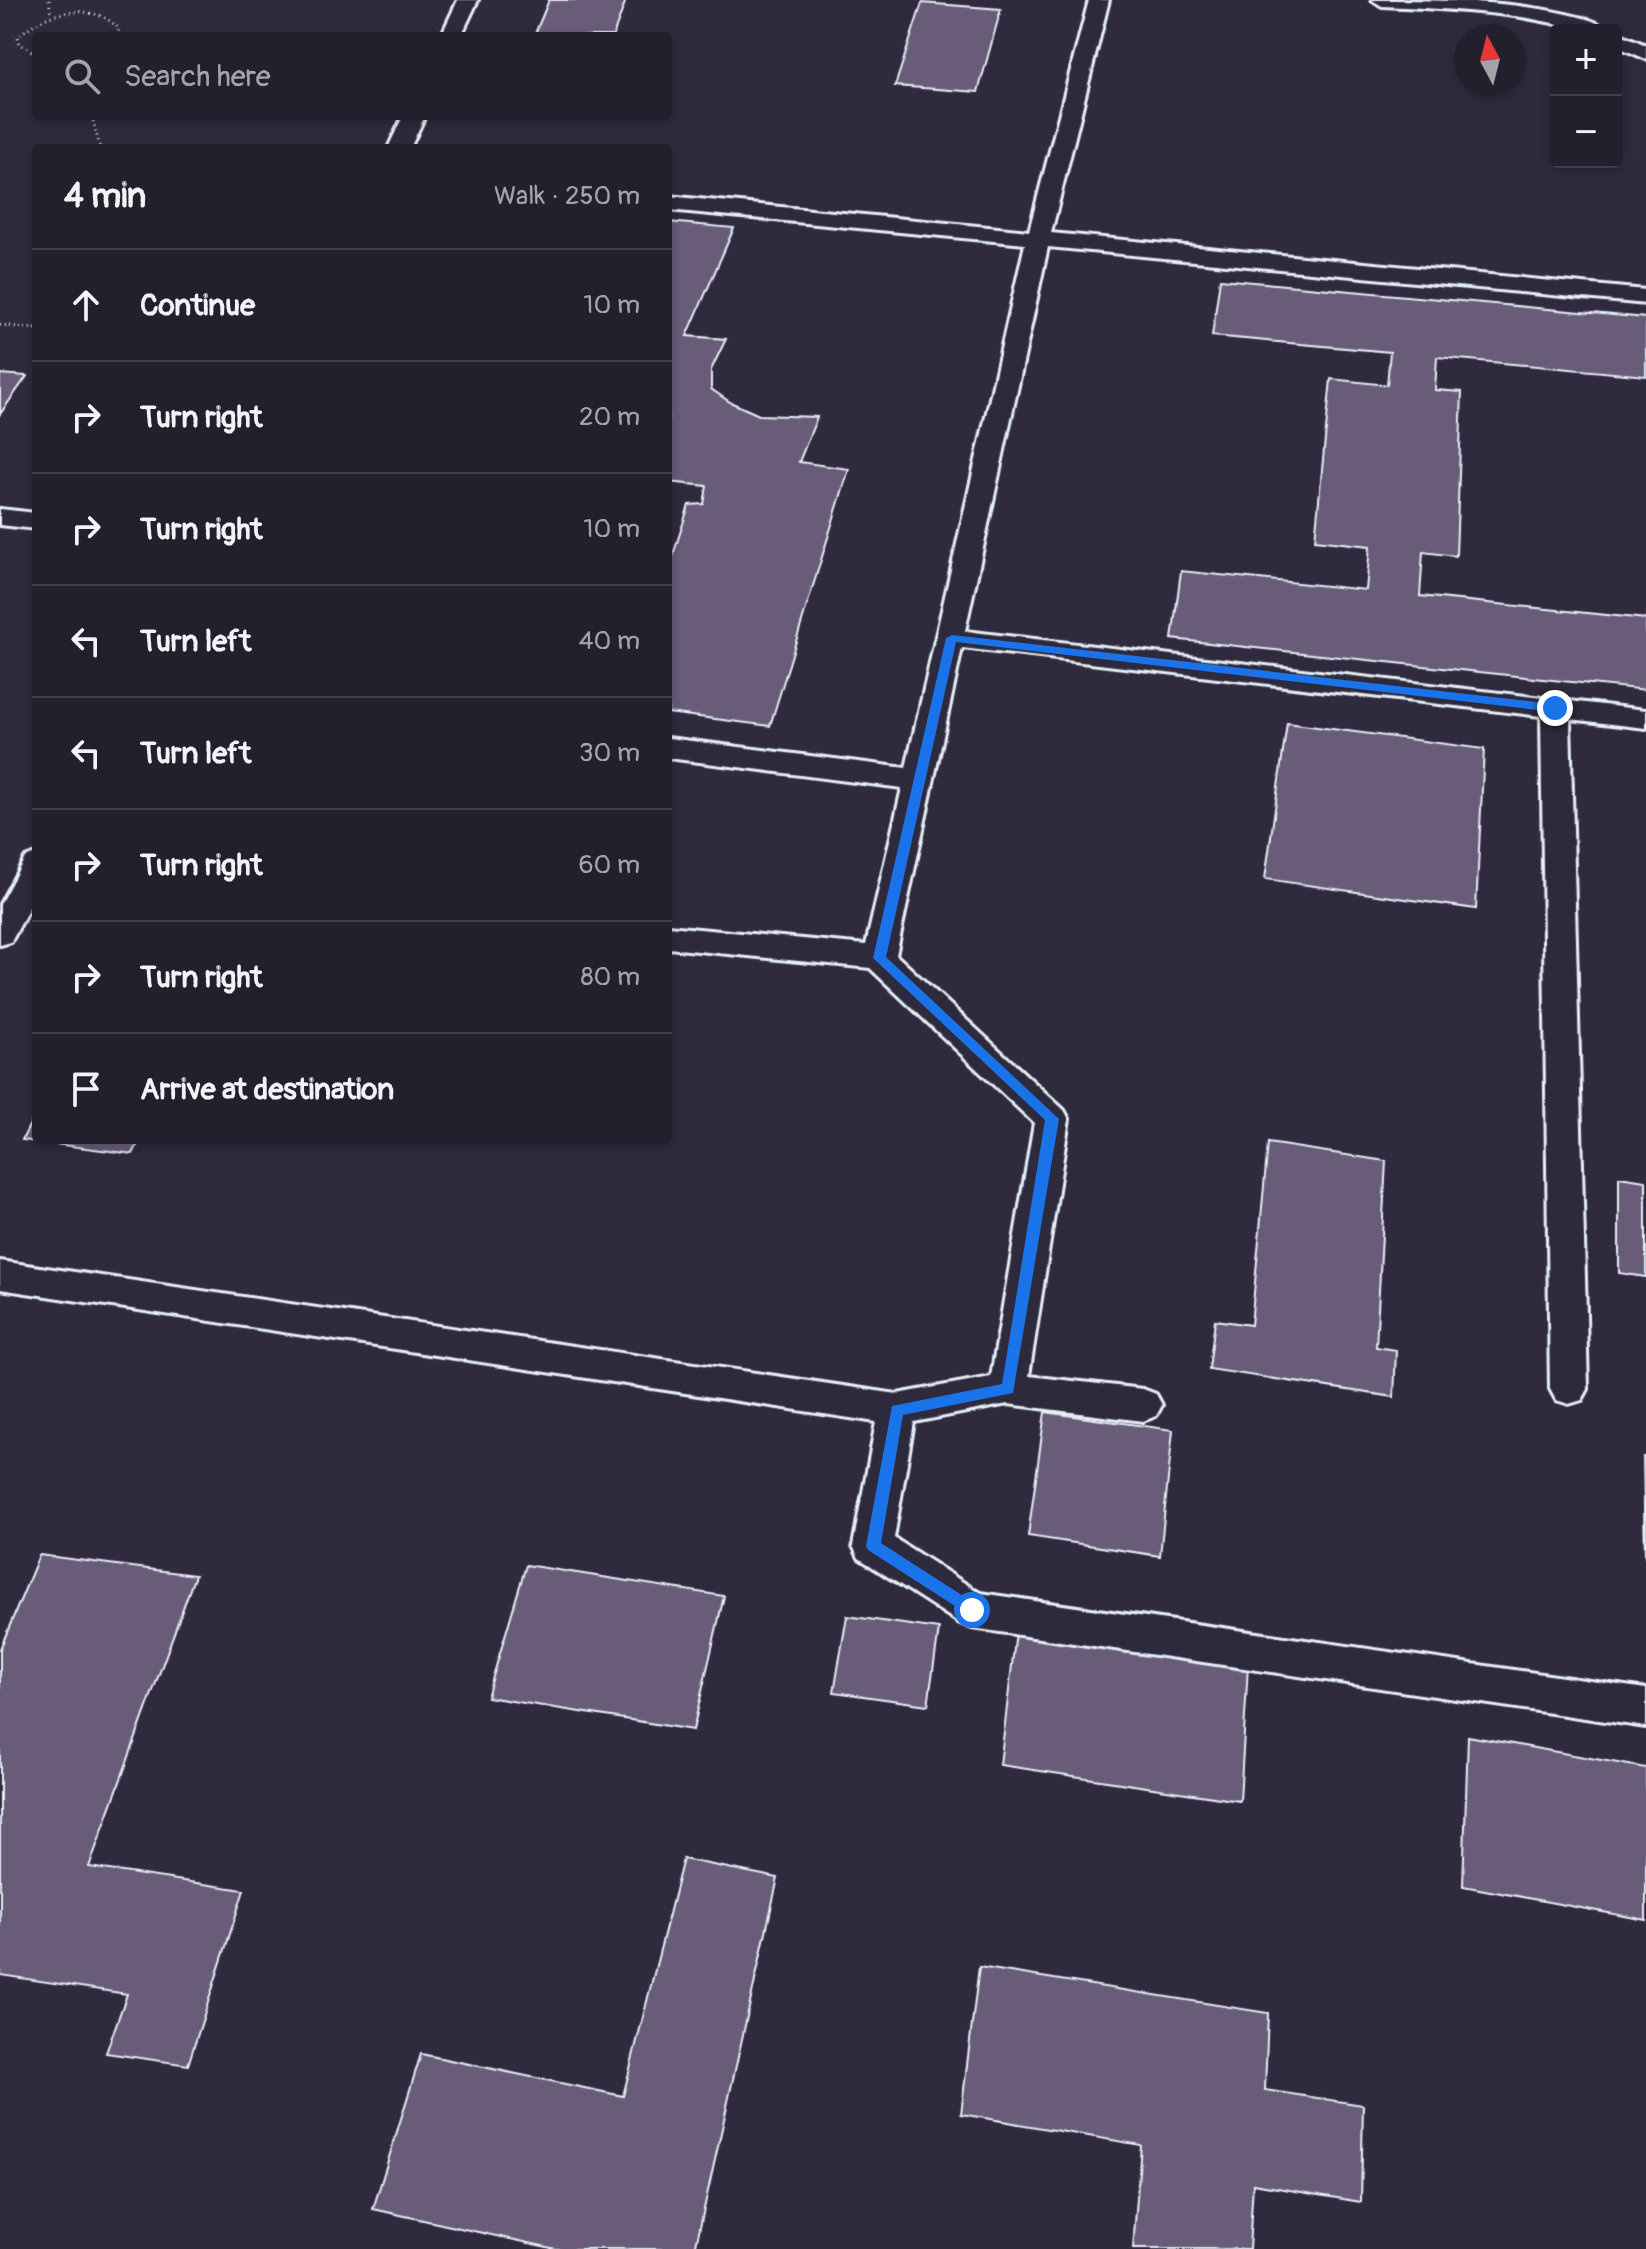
<!DOCTYPE html>
<meta charset="utf-8">
<style>
body{margin:0;font-family:Pangolin,sans-serif;background:#2b2836;color:#f1f3f6}
.controls{position:absolute;right:24px;top:24px;display:grid;overflow:hidden;border-radius:8px;box-shadow:0 4px 12px #0003}
.controls button{width:72px;height:72px;display:grid;place-items:center;padding:0;border:0;border-bottom:2px solid #403e4a;background:#23202e;color:#f1f3f6;font:40px sans-serif}
.compass{position:absolute;left:1454px;top:24px;width:72px;height:72px;border-radius:50%;background:#23202e;box-shadow:0 4px 12px #0003;rotate:353deg}
.stop{position:absolute;width:24px;height:24px;margin:-18px;border:6px solid #1a73e8;border-radius:50%;background:#fff}
.stop.end{background:#1a73e8;border-color:#fff;box-shadow:0 2px 8px #0008}
.list{margin:0;padding:0;list-style:none}
h2{display:flex;justify-content:space-between;align-items:center;height:104px;margin:0;padding:0 32px;font-size:34px}
h2 small{font-size:26px;font-weight:400;color:#a3a3aa}
.list li{display:grid;grid-template-columns:52px 1fr auto;gap:24px;align-items:center;box-sizing:border-box;height:112px;padding:0 32px;border-top:2px solid #403e4a}
.list b{display:block;font-size:30px;white-space:nowrap}
.list em{font-size:26px;font-style:normal;color:#a3a3aa}
.icon{flex:none;width:44px;height:44px;fill:none;stroke:currentColor;stroke-width:2;stroke-linecap:round;stroke-linejoin:round}
.map{position:relative;flex:none;width:1646px;height:2249px;overflow:hidden}
.search{position:absolute;background:#23202e;box-shadow:0 4px 12px #0003;left:32px;top:32px;width:640px;height:88px;display:flex;align-items:center;gap:20px;box-sizing:border-box;padding:0 28px;border-radius:8px;color:#a3a3aa;font-size:30px}
.panel{position:absolute;background:#23202e;box-shadow:0 4px 12px #0003;left:32px;top:144px;width:640px;height:1000px;border-radius:8px}
.map>svg:first-child{display:block}
.building{fill:#685c79;stroke:#e8f1f8;stroke-width:2}
.lines{fill:none;stroke-linecap:round;stroke-linejoin:round}
.lane-casing{stroke:#e8f1f8;stroke-width:6}
.path{stroke:#e8f1f8;stroke-width:3;stroke-dasharray:1 4;stroke-linecap:butt}
.lane{fill:#2f2a3d;fill-rule:evenodd}
.route{fill:#1a73e8}
</style>
<div class="map">
<svg width="1646" height="2249" viewBox="0 0 1646 2249">
<rect width="100%" height="100%" fill="#2f2a3d"/>
<filter id="ink" filterUnits="userSpaceOnUse"><feTurbulence type="fractalNoise" baseFrequency=".0125" numOctaves="2"/><feDisplacementMap in="SourceGraphic" scale="16" xChannelSelector="R" yChannelSelector="G"/><feConvolveMatrix kernelMatrix="1 2 1 2 8 2 1 2 1" color-interpolation-filters="sRGB"/></filter>
<g filter="url(#ink)">
<g class="building">
<polygon points="549,0 626,0 613,36 534,36"/>
<polygon points="922,3 1001,9 978,92 895,86"/>
<polygon points="668,222 734,228 687,336 726,339 711,370 711,389 730,402 759,415 817,417 799,462 849,469 770,726 668,713 668,571 689,505 704,504 707,486 668,482"/>
<polygon points="1220,279 1646,318 1646,376 1437,357 1435,390 1462,392 1456,556 1423,552 1420,596 1646,619 1646,690 1172,639 1181,571 1366,590 1370,546 1315,540 1331,379 1387,385 1390,352 1212,336"/>
<polygon points="0,374 27,376 0,414"/>
<polygon points="1287,723 1484,749 1476,909 1265,879"/>
<polygon points="36,1112 36,1140 140,1140 133,1154 22,1140"/>
<polygon points="1268,1143 1386,1161 1376,1347 1396,1350 1394,1397 1209,1369 1215,1320 1251,1325"/>
<polygon points="1619,1177 1646,1181 1646,1277 1619,1273"/>
<polygon points="1045,1412 1173,1430 1160,1556 1028,1536"/>
<polygon points="1643,1457 1646,1457 1646,1557 1645,1557"/>
<polygon points="39,1555 195,1575 89,1867 244,1890 188,2065 106,2053 127,1994 0,1975 0,1649"/>
<polygon points="526,1565 724,1596 693,1730 487,1697"/>
<polygon points="847,1616 939,1629 928,1705 834,1692"/>
<polygon points="1016,1632 1248,1666 1240,1801 1000,1765"/>
<polygon points="1468,1736 1646,1768 1646,1920 1463,1886"/>
<polygon points="683,1859 778,1878 695,2249 556,2249 373,2209 421,2054 623,2096"/>
<polygon points="979,1967 1268,2013 1265,2090 1363,2105 1361,2202 1253,2184 1249,2249 1133,2249 1141,2145 961,2114"/>
</g>
<g class="lines">
<g class="lane-casing">
<g id="lane">
<polygon points="458,0 478,0 461,36 441,36"/>
<polygon points="1089,0 1109,0 1051,233 1646,290 1646,304 1048,247 965,631 1646,710 1646,728 1570,719 1588,1389 1582,1400 1569,1404 1556,1400 1550,1389 1541,716 962,648 896,955 1064,1110 1069,1119 1029,1376 1143,1389 1156,1394 1162,1405 1156,1416 1143,1421 1008,1404 914,1422 894,1538 980,1593 1646,1689 1646,1727 972,1628 958,1622 859,1558 853,1546 876,1422 0,1289 0,1261 897,1394 991,1377 1034,1123 870,968 668,948 668,926 866,945 902,788 668,758 668,738 906,768 1025,244 668,210 668,196 1029,231"/>
<path d="M1372,0C1438,0 1502,0 1566,14C1579,17 1598,20 1606,30C1572,30 1547,20 1514,16C1470,10 1426,8 1382,6Z"/>
<polygon points="1616,32 1646,45 1646,59 1616,46"/>
<polygon points="403,116 425,116 410,148 388,148"/>
<polygon points="0,509 36,513 36,529 0,525"/>
<polygon points="36,854 36,895 11,942 0,945 0,904 25,858"/>
</g>
</g>
<g class="path">
<polyline points="49,0 51,15"/>
<path d="M36,54L20,44L18,37C43,11 93,0 119,29L117,36"/>
<polyline points="92,116 100,148"/>
<polyline points="0,325 36,329"/>
</g>
<use href="#lane" class="lane"/>
</g>
</g>
<polygon class="route" points="952,635 1555,704 1560,708 1555,712 956,642 886,957 1059,1119 1013,1393 903,1415 881,1543 977,1605 977,1615 972,1617 868,1550 866,1546 892,1406 1002,1384 1045,1120 873,958 946,638"/>
</svg>
<div class="controls">
<button>+</button>
<button>−</button>
</div>
<svg class="compass" viewBox="-18 -18 36 36"><path d="M0-13l5 13h-10z" fill="#e53935"/><path d="M0 13l5-13h-10z" fill="#a3a3aa"/></svg>
<div class="stop" style="left:972px;top:1610px"></div>
<div class="stop end" style="left:1555px;top:708px"></div>
<div class="search"><svg class="icon" aria-label="search" viewBox="0 0 24 24"><circle cx="10" cy="10" r="6"/><path d="M15 15l6 6"/></svg>Search here</div>
<section class="panel">
<h2>4 min<small>Walk · 250 m</small></h2>
<ul class="list">
<li><svg class="icon" aria-label="ahead" viewBox="0 0 24 24"><path d="M12 20V5M6 11l6-6 6 6"/></svg><div><b>Continue</b></div><em>10 m</em></li>
<li><svg class="icon" aria-label="right" viewBox="0 0 24 24"><path d="M7 20v-9h11M14 6l5 5-5 5"/></svg><div><b>Turn right</b></div><em>20 m</em></li>
<li><svg class="icon" aria-label="right" viewBox="0 0 24 24"><path d="M7 20v-9h11M14 6l5 5-5 5"/></svg><div><b>Turn right</b></div><em>10 m</em></li>
<li><svg class="icon" aria-label="left" viewBox="0 0 24 24"><path d="M17 20v-9H6M10 6l-5 5 5 5"/></svg><div><b>Turn left</b></div><em>40 m</em></li>
<li><svg class="icon" aria-label="left" viewBox="0 0 24 24"><path d="M17 20v-9H6M10 6l-5 5 5 5"/></svg><div><b>Turn left</b></div><em>30 m</em></li>
<li><svg class="icon" aria-label="right" viewBox="0 0 24 24"><path d="M7 20v-9h11M14 6l5 5-5 5"/></svg><div><b>Turn right</b></div><em>60 m</em></li>
<li><svg class="icon" aria-label="right" viewBox="0 0 24 24"><path d="M7 20v-9h11M14 6l5 5-5 5"/></svg><div><b>Turn right</b></div><em>80 m</em></li>
<li><svg class="icon" aria-label="arrive" viewBox="0 0 24 24"><path d="M6 21V4h12l-3 4 3 4H6"/></svg><div><b>Arrive at destination</b></div></li>
</ul>
</section>
</div>
